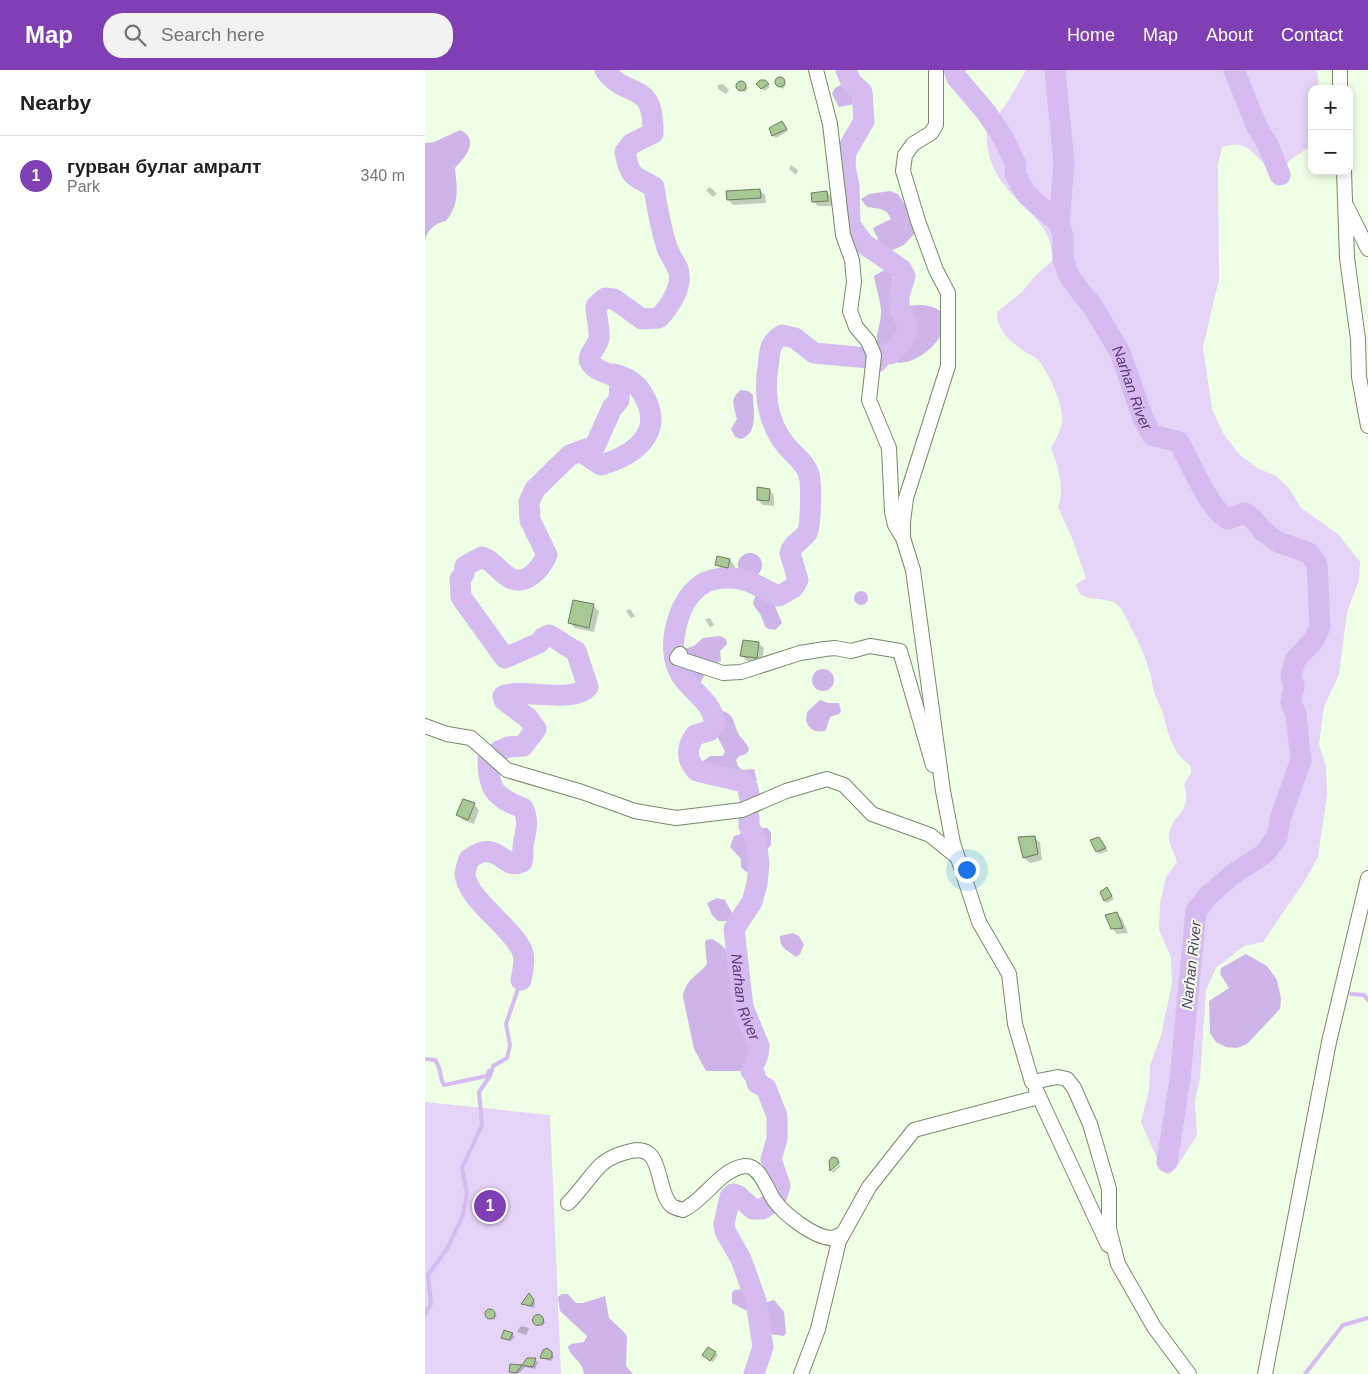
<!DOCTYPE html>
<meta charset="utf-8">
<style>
body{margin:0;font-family:Arial,sans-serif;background:#f2f2f2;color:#202124}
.controls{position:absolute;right:15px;top:15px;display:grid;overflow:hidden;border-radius:10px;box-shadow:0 2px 8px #0003}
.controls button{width:45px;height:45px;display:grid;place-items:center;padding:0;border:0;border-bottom:1px solid #e0e0e0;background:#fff;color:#202124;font:25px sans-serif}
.you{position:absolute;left:541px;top:799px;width:18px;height:18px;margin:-12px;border:4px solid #fff;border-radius:50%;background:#1a73e8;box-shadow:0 0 0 8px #1a73e833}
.badge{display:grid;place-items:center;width:32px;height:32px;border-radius:50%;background:#803fb4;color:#fff;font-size:16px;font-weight:700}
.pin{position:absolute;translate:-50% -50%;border:2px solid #fff;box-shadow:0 1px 5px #0006}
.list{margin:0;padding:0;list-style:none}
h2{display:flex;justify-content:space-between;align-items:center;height:65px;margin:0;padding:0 20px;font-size:21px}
h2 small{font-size:16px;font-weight:400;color:#757577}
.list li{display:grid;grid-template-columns:32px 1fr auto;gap:15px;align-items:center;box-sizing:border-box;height:80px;padding:0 20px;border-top:1px solid #e0e0e0}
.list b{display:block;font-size:19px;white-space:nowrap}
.list p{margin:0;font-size:16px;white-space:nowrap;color:#757577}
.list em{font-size:16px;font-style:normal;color:#757577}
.icon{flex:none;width:28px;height:28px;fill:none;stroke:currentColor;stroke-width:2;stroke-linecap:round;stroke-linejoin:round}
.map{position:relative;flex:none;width:943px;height:1304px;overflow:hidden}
header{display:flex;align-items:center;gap:30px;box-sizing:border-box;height:70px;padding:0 25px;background:#803fb4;color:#fff}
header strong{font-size:24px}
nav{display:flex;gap:28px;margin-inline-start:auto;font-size:18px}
.search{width:350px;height:45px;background:#f2f2f2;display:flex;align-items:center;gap:12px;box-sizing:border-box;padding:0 18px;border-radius:20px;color:#757577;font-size:19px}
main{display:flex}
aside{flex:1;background:#fff}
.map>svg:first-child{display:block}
.green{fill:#e5d3f8}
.forest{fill:#ceb4e9}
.shadow{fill:#0003}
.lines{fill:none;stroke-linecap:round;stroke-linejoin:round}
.stream{stroke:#d5bbf0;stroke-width:4}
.river{stroke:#d5bbf0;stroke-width:21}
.building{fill:#a8c895;stroke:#6b7d61}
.minor-casing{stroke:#77896c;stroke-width:16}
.minor{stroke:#fff;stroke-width:14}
.labels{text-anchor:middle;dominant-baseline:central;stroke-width:4;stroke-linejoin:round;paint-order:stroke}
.water-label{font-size:15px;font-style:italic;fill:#5c3a7a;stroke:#efffe5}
</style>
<header>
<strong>Map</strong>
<div class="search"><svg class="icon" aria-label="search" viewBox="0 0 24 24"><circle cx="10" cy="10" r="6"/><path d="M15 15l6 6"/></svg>Search here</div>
<nav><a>Home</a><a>Map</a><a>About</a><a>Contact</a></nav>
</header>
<main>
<aside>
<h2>Nearby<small></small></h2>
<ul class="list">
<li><span class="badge">1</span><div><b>гурван булаг амралт</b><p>Park</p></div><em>340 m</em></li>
</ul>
</aside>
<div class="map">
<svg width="943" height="1304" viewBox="0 0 943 1304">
<rect width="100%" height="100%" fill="#efffe5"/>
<g class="green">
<path d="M601,0H892L894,19H887V75L864,91L860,98L849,102C829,89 826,67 797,77L793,94L794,209L778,277L787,339L798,363L814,384L832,398L851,406L863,417L876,438L913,464L935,492L934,510L922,542L914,604L899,637L894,674L901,697L902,725L893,787L881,809L838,872L819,876L791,898L781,920L775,1009L770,1031L772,1065L751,1098L744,1104L738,1102L716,1052L724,1020L725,996L736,965L747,914L746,887L734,860L735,833L741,807L752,792C750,784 743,774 744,765C746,743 768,745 759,714L766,703V696C748,683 744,668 739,647C737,639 732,631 729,622C727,615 727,607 724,600C718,578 707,560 697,540C687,521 655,538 651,515L661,508L647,468L633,437C640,419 633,396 626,378C630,371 635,362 637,353C640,338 623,300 612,289C608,285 601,283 596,279C583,270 571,258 572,242L597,222L610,206L627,191C631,137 557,130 562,59L582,33Z"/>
<polygon points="0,1032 125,1045 136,1304 0,1304"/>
</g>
<g class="forest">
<polygon points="417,14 424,15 433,30 430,34 414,37 407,24 410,18"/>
<path d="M35,60C55,69 41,87 30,98C32,119 35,133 21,151C10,153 2,160 0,171V73L9,72Z"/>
<path d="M465,121L473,124L485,142L489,164L479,175L463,182L457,179L448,158L466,149C461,137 453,139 442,137L436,129L444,124Z"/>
<path d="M463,198L468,202L467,225L473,236C485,237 498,232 510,238C545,254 477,319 455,281C447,266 457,255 456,240C455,229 451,218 449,206Z"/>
<path d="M316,320L323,321L328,325C328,340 334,363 316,369L310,367L306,359L312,349C309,336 304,329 316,320Z"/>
<circle cx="325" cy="495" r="12"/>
<path d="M347,516L350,518V536L357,553L350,560C337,560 340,552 335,544C332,540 330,538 328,533L331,524Z"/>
<circle cx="436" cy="528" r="7"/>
<polygon points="295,566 301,569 302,574 295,581 296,591 284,596 276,612 267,612 256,600 252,588 256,580 269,576 278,568"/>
<circle cx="398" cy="610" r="11"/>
<path d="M395,630L403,633H414L416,641L414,644L405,647L401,660C393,664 384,660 381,651L382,642Z"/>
<path d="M291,638C310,645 306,646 313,663C316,669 322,672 324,680L321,684L314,686L311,690L313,696L317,700L329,699L332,711C313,718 288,720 276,700L277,692L285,686H298L300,681L280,645L282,641Z"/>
<polygon points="334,758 342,758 346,762 346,775 342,779 328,782 329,799 321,802 316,797 316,789 305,777 309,766"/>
<polygon points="292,828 300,830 307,843 303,851 293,851 287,845 282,833"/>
<path d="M368,863L374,866L379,875L375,884L371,887C362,879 355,880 355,866Z"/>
<path d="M287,869C307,878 317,906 317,927C317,938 314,947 315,958L334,966L332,996L326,1001H281L269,979L258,927C260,909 273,906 282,894L280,874L281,870Z"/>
<polygon points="821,884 842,896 852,910 856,929 855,939 822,974 812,978 801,977 791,972 785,963 784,931 804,918 795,904 796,898"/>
<polygon points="319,1219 323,1224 326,1237 322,1241 307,1233 307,1223 309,1220"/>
<path d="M137,1224H143L151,1233H158L180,1226L184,1248L199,1262L202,1267L201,1296L208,1304H159C158,1291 146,1288 143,1277L146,1274L159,1272L162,1266L135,1241L133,1227Z"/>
<polygon points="349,1230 359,1242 361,1263 359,1266 343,1264 337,1255 336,1234"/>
</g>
<g class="shadow">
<polygon points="354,9 361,15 358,19 350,13"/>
<polygon points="335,11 343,15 345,17 339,21 333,14"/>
<polygon points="314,13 323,18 320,22 311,17"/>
<polygon points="298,14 304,20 301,24 293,19 293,15"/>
<polygon points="359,54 363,61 351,68 348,65"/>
<polygon points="366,95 373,100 371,105 364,99"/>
<polygon points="285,117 292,124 288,127 281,120"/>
<polygon points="334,120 340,125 341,133 308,135 303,129"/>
<polygon points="402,122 407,128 408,136 393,136 388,131"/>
<polygon points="344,420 349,425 349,436 338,435 333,430"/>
<polygon points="305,490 310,496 308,503 297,500 291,494"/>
<polygon points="168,536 174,541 169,562 150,558 144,552"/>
<polygon points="205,539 210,546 206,548 201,541"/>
<polygon points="285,548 289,555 285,557 280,549"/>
<polygon points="333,573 339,578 337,592 322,591 317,586"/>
<polygon points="49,734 54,740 49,754 38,750 33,745"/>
<polygon points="609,767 615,773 617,790 605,793 599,788 594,768"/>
<polygon points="676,770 683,781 674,784 667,771"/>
<polygon points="684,821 689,829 682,833 680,830"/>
<polygon points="692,843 697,849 703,863 692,864 687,858"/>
<polygon points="414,1095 416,1096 408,1103 407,1101"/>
<polygon points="105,1224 110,1233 109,1238 98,1234"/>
<polygon points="65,1240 72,1245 69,1250 60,1244"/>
<polygon points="111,1246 120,1252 118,1256 108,1252"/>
<polygon points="96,1256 104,1258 101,1265 92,1262"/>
<polygon points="79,1262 90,1266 86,1271 79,1269 77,1265"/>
<polygon points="283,1278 293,1285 288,1292 281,1288"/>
<polygon points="122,1279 129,1287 126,1291 116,1288"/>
<polygon points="103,1289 113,1292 110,1299 100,1297 93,1304 87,1302 86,1295 98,1296"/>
</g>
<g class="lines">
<g class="stream">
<polyline points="926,924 939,925 943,930"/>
<path d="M0,989L10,990C18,1001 13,1006 19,1015L62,1006L64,1001"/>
<polyline points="0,1244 6,1234 3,1205 23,1177 38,1145 42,1123 37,1098 57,1055 54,1022 65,1006 68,996 82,988 85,975 81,954 96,910"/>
<polyline points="880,1304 918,1255 943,1248"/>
</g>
<g class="river">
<path d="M421,0L426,12L437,22L439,51L421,82L420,97L424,116L425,155L439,174L476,199L480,206C478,216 473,223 474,233C474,240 478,245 481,251C487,264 474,276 465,284H458L452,292L454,289"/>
<path id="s1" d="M529,0L532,8L561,42L579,69L591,95L590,104L601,124L634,153L638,166V188L643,204L657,224L667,235L695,282L718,348L727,365L754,372C765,391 784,440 803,449L820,443L828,449L839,462L853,472L884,483L892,494L895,557L888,571L870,590L866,606L869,616L866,633L871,644L876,690L855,749L852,767L839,784L808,804L782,827L771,841L755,1009L742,1092"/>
<polyline points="630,0 639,94 634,153"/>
<polyline points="809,0 832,57 843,75 855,105"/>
<path d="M155,381L176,395C207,386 238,365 221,330C214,315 205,308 189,304"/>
<path d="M74,681L83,677L98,676L111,659L103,648L79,630L78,626C97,618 148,634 163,617L151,581C141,577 135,570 124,565L118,568L114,573L80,588L36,527L35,509L39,504L40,496L57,487C69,491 74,502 85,508C102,516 116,498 122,485L105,450L104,432L110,419L145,385L170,376L187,338L194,330L195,311C188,303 179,304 171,298C155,288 172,280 174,268C175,259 171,246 171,236L180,228L189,229L217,249L234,248C244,237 259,216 253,199C250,192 245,186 242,178C236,158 232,138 229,117C208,105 205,108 200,82L206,74L228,63C229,8 202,31 180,0"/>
<path d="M63,688C63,719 69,727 98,738C105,753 100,761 98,777C97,782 99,787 97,792C77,802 75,767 44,789C43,793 40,800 40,804C42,830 90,859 98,883C100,891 98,901 96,910"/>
<path d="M326,735L323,719L319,712L272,701C261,690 261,678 270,665L284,661L290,655C288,629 262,621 253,599C242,574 253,531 276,515C284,509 295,508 305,508C324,508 337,519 354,526L368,518L373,510L365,483C367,474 377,470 382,463C386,456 386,420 385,410C384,399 377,392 370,385C345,362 338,330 343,297C345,282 343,274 357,265L370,268L389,283L444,288"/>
<path id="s2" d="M324,747V756L331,771L334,793L332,814L327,832L309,859L318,937L334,976L333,985L326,1001L330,1005L332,1013L341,1018L352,1046V1069L346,1089L355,1116L350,1131L337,1139H328L312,1125L308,1124L305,1127L299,1154L300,1161L316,1189L331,1231L338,1277L329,1304"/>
</g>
</g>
<g class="building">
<circle cx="355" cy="12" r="5"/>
<polygon points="335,10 340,10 344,14 336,19 331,14"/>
<circle cx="316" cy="16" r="5"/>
<polygon points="357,51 362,59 347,66 344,58"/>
<polygon points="335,119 336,128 302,130 301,121"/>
<polygon points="402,121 403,131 387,132 386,123"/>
<polygon points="332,417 345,419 344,431 332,430"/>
<polygon points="292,486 305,489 303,498 290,495"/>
<polygon points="148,530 169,534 164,558 143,553"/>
<polygon points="318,570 334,572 332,588 315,586"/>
<polygon points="38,729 50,733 43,750 31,745"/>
<polygon points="610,766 613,784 598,788 593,767"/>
<polygon points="674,767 681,778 671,782 665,770"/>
<polygon points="682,817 687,826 679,831 675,822"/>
<polygon points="692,842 698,858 686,859 680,845"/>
<polygon points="407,1087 412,1088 414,1093 405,1101 404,1091"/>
<polygon points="104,1223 109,1230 106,1236 96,1234"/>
<circle cx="65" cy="1244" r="5"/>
<circle cx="113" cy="1250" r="5.5"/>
<polygon points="79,1260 88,1263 84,1270 76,1268"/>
<polygon points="283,1277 291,1282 285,1291 277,1285"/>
<polygon points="122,1278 127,1282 127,1287 124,1289 115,1288 118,1280"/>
<polygon points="102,1288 111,1288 108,1297 97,1295 91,1303 84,1302 85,1294 97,1295"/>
</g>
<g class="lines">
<g class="minor-casing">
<g id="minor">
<polyline points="391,0 405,54 418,165 427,190 429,212 425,241 431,257 443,271 449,285 444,330 464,378 467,442 470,455 476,465"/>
<polyline points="511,0 511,55 506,63 488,74 480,85 478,101 493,151 511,200 523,223 523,296 481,428 478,452 478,468 488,500 518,721 528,773 554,852 584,904 590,954 607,1012 633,1007 642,1009 649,1018 665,1054 684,1119 684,1159 693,1194 729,1257 764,1304"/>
<polyline points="915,0 915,19"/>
<polyline points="919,101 922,188 933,269 934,307 943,356"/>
<polyline points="922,137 943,179"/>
<polyline points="255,584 252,588 298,603 316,602 375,583 400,579 410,578 426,581 445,576 475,581 508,695"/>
<polyline points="0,656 22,664 46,668 82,700 157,722 210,741 251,748 317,740 361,721 402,709 419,715 447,744 505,765 531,786"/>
<polyline points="611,1020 683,1175"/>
<path d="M143,1133C155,1122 168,1101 178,1093C186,1087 197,1083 206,1081C240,1073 230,1122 247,1136C250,1138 254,1139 258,1140C280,1130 295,1099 320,1096C335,1095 342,1120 349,1130C359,1144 388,1167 406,1168C410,1168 414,1165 417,1164"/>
<polyline points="376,1304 393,1259 414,1171 444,1117 489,1060 614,1027"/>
<polyline points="840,1304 904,972 943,808"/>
</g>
</g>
<use href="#minor" class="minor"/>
</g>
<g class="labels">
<g class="water-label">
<text stroke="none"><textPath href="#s1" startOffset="374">Narhan River</textPath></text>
<text transform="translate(766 895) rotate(-84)">Narhan River</text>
<text stroke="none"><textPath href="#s2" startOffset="189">Narhan River</textPath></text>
</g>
</g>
</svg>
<div class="controls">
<button>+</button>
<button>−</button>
</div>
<div class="you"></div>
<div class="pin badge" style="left:65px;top:1136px">1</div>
</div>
</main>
